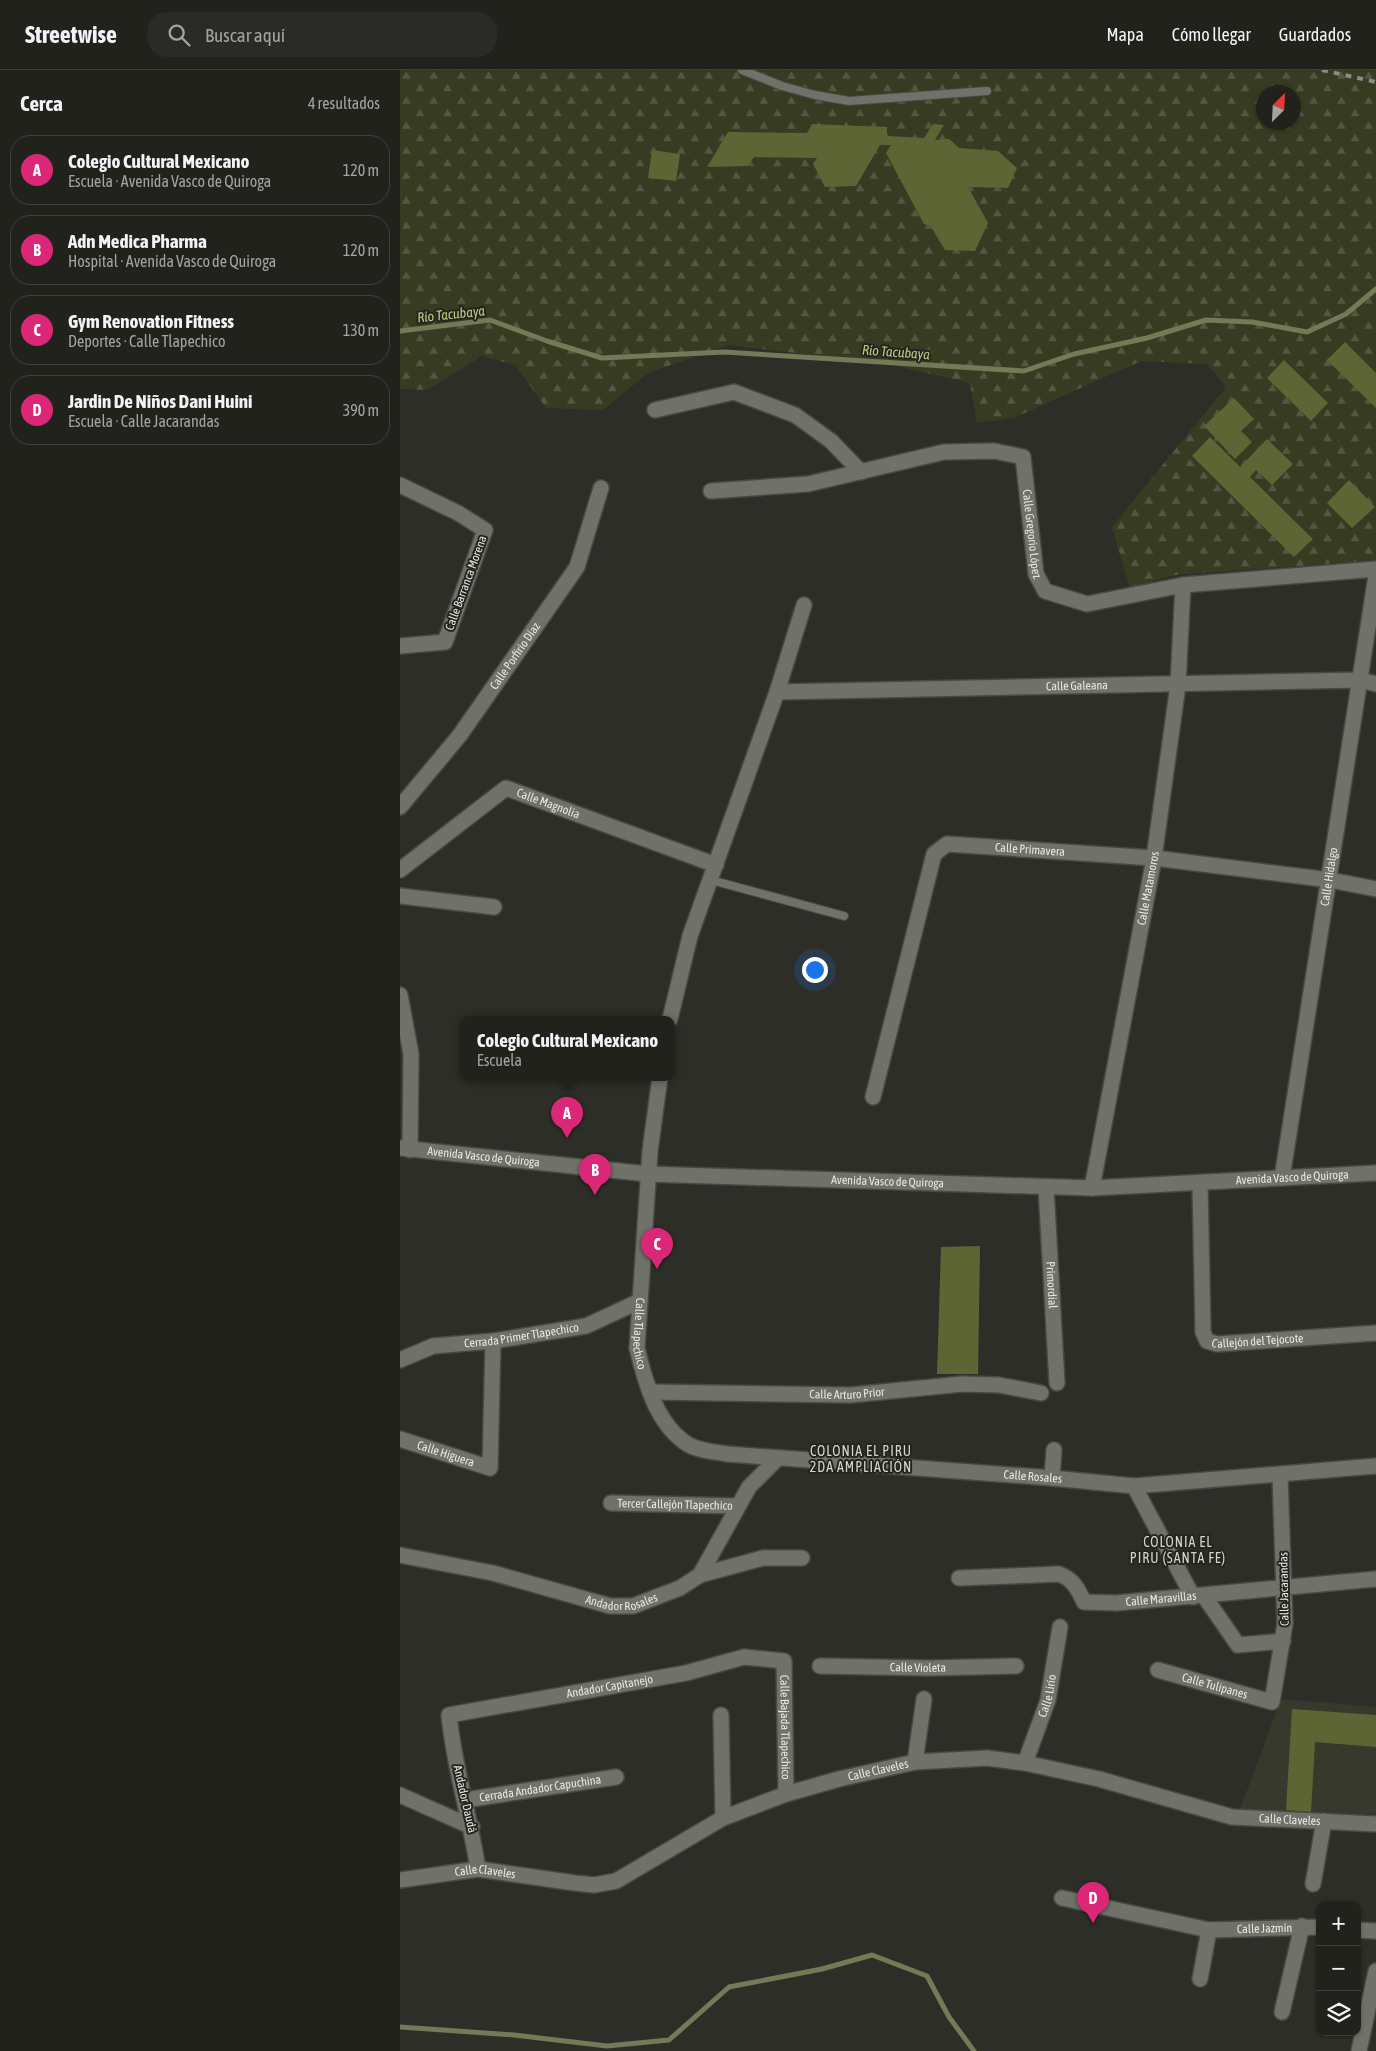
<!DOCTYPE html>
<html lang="es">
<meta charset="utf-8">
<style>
body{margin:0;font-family:"Asap Condensed",sans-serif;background:#2a2a26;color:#f1f3f6}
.controls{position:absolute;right:15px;bottom:15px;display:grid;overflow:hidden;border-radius:10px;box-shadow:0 1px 4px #0004}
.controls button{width:45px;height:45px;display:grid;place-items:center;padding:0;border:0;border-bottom:1px solid #3f3f3b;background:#22221d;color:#f1f3f6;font:25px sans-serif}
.compass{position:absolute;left:856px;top:15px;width:45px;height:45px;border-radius:50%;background:#22221d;box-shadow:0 1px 4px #0004;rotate:24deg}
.you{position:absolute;left:414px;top:899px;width:18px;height:18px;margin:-12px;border:4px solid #fff;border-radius:50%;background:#1a73e8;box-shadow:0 0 0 8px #1a73e833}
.badge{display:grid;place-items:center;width:32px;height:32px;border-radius:50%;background:#db2777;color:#fff;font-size:16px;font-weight:700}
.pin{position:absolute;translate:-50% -41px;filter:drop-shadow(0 1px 2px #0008)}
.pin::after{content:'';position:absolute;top:26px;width:18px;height:15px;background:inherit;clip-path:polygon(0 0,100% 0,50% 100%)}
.popup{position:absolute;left:60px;top:946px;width:215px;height:65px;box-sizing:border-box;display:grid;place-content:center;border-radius:10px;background:#22221d;filter:drop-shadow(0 1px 4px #0005);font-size:16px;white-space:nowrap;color:#a2a4a4}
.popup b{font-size:19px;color:#f1f3f6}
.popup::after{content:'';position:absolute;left:50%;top:100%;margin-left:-10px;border:10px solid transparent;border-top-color:#22221d}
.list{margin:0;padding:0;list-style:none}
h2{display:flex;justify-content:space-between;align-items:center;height:65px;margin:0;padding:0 20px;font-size:21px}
h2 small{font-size:16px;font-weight:400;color:#a2a4a4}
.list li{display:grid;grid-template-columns:32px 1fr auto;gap:15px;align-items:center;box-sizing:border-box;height:70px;margin:0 10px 10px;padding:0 10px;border:1px solid #3f3f3b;border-radius:20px}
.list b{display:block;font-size:19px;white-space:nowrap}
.list p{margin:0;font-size:16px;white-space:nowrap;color:#a2a4a4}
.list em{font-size:16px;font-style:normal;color:#a2a4a4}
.icon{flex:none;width:28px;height:28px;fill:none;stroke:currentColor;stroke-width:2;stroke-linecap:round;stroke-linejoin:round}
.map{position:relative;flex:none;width:976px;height:1981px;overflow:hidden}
header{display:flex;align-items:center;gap:30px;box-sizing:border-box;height:70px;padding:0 25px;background:#22221d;border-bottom:1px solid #3f3f3b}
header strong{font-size:24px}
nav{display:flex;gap:28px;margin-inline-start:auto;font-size:18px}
.search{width:350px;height:45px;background:#2a2a26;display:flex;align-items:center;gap:12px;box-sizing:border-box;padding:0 18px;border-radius:20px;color:#a2a4a4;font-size:19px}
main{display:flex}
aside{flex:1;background:#22221d}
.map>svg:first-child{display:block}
.built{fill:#37392c}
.forest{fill:url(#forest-firs);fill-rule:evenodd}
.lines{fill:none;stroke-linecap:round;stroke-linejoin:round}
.stream{stroke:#757957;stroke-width:5}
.building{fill:#5e6535}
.lane-casing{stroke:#474943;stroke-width:10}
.street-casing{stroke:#474943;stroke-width:18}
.secondary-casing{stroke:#474943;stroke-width:18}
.lane{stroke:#707169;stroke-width:8}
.street{stroke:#707169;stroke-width:15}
.secondary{stroke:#707169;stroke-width:15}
.rail{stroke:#8a8b85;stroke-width:4;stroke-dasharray:6 6;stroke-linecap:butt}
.labels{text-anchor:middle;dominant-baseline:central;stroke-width:4;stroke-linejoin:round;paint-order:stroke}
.street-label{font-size:12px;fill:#e7e8e4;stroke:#23251e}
.water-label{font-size:14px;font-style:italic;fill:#c0cc80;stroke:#23251e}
.neighbourhood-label{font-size:14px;letter-spacing:1px;fill:#d4d6cd;stroke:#23251e}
</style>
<header>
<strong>Streetwise</strong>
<div class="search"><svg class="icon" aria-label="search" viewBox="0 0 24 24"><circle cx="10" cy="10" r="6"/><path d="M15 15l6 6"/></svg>Buscar aquí</div>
<nav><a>Mapa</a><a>Cómo llegar</a><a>Guardados</a></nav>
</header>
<main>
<aside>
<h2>Cerca<small>4 resultados</small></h2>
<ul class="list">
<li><span class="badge">A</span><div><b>Colegio Cultural Mexicano</b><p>Escuela · Avenida Vasco de Quiroga</p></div><em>120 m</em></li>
<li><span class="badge">B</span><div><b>Adn Medica Pharma</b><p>Hospital · Avenida Vasco de Quiroga</p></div><em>120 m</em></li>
<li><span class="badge">C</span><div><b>Gym Renovation Fitness</b><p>Deportes · Calle Tlapechico</p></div><em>130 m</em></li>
<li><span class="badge">D</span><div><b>Jardin De Niños Dani Huini</b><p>Escuela · Calle Jacarandas</p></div><em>390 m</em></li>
</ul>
</aside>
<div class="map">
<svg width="976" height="1981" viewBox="0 0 976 1981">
<defs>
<pattern id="forest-firs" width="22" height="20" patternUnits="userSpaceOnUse" patternTransform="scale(1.25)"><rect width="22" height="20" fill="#373b21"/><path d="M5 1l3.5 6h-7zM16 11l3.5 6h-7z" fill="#545741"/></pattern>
</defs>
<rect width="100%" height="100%" fill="#2d2e27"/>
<polygon class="built" points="881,1629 976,1637 976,1744 839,1742"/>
<path class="forest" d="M0,0H976V490L775,505L730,518L712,457L826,317L807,294L741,291L614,348L577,353L570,313L487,294L328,275L248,303L203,340L146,338L115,295L81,286L28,320L0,319ZM864,22H894V52H864Z"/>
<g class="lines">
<g class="stream">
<polyline points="0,261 90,250 147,271 202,288 324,282 624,301 674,284 747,268 806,250 852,252 907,262 946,244 976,219"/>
<polyline points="0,1957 114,1965 207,1976 269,1970 329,1917 422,1899 472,1885 527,1906 549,1947 574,1981"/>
</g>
</g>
<g class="building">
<polygon points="412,54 487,57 487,66 524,68 533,54 544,55 535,70 549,69 559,78 598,81 617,98 608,118 568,117 588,153 575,181 545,180 530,155 524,154 486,83 491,75 480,75 456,116 425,117 413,94 417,88 354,87 347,96 307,97 328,62 407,63"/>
<polygon points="252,80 280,84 276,111 248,108"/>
<polygon points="945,272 976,303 976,338 927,290"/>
<polygon points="884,290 928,333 911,351 867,308"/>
<polygon points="834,328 854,349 841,361 852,372 835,389 804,356"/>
<polygon points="810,367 840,397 867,369 893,394 872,415 856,400 850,407 913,469 894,487 792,386"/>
<polygon points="949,410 975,437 952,458 927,433"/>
<polygon points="580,1176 578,1304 537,1304 541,1177"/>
<polygon points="892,1639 976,1645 976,1677 915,1672 911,1742 886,1740"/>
</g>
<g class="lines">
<g class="lane-casing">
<g id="lane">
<polyline points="342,0 382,16 415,25 449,31 587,21"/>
<polyline points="311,810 444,846"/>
</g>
</g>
<g class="street-casing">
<g id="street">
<polyline points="255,340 334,322 395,345 431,371 461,402"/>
<polyline points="0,415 58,443 85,460 45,572 0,576"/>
<path id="s1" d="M311,421L408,414L544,382L594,381L623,387L636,504L645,521L687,534L783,515L976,499"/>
<path id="s2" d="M377,622L961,610L976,614"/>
<path id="s3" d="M0,737L60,665L177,497L201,418"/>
<path id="s4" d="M0,800L106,718L316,795"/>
<polyline points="0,826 94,837"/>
<polyline points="0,925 11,984 10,1080"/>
<polyline points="270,949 290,866 377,622 404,535"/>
<path id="s5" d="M260,1007L250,1081L237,1278C245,1312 257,1356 289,1375C299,1381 316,1382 327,1384L652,1408L734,1416L976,1396"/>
<path id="s6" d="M473,1027L534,784L547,774L754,788L930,810L976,819"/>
<path id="s7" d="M882,1108L976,506"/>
<path id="s8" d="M800,1113L803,1262L807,1271L817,1274L976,1263"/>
<path id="s9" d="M646,1117L657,1313"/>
<path id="s10" d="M692,1118L754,788L778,615L783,515"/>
<path id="s11" d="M0,1290L33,1276L93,1271L186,1256L240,1231"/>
<path id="s12" d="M251,1322L451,1325L562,1314L599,1315L641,1323"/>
<path id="s13" d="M0,1369L90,1398L93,1271"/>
<polyline points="652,1408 654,1380"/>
<polyline points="734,1416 793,1527"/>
<path id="s14" d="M211,1433L338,1436"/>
<path id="s15" d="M0,1485L93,1503L210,1536H233L280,1518L300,1505L349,1417L378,1388"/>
<polyline points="300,1505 363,1488 402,1488"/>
<path id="s16" d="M559,1508L659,1504C673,1509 678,1519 684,1532L716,1533L976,1509"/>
<polyline points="804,1526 838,1575 883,1571"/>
<path id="s17" d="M420,1596L529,1598L616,1596"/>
<path id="s18" d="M758,1600L872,1632L885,1554L880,1405"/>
<polyline points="321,1645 323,1748"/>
<polyline points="515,1692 524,1629"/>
<path id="s19" d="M625,1693L648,1630L660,1557"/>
<polyline points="0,1725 72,1757"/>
<path id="s20" d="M65,1730L216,1707"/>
<path id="s21" d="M78,1799C70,1747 54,1697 49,1645L286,1603L344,1587L384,1591L386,1724"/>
<path id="s22" d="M0,1810L78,1799L175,1813L194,1815L216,1811L323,1748L386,1724L439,1709L515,1692L587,1688L625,1693L699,1709L832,1747L976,1754"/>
<polyline points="913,1814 924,1751"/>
<path id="s23" d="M662,1828L809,1860L920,1857"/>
<polyline points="957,1860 976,1861"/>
<polyline points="800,1909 809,1860"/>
<polyline points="882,1942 902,1856"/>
<polyline points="959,1981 976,1901"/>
</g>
</g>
<g class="secondary-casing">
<g id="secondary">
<path id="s24" d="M0,1078L248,1104L692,1118L976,1103"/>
</g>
</g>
<use href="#lane" class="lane"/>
<use href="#street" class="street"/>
<use href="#secondary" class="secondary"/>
<polyline class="rail" points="922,0 976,12"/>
</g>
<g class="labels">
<g class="street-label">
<text stroke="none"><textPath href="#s1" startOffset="394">Calle Gregorio López</textPath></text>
<text transform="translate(66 513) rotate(-70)">Calle Barranca Morena</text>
<text stroke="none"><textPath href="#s3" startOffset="190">Calle Porfirio Díaz</textPath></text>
<text stroke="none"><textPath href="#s2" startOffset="300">Calle Galeana</textPath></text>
<text stroke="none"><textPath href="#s4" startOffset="179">Calle Magnolia</textPath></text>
<text stroke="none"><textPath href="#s6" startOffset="350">Calle Primavera</textPath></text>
<text stroke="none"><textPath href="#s7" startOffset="305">Calle Hidalgo</textPath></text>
<text stroke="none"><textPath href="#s10" startOffset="305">Calle Matamoros</textPath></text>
<text stroke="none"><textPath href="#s24" startOffset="84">Avenida Vasco de Quiroga</textPath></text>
<text stroke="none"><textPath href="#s24" startOffset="894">Avenida Vasco de Quiroga</textPath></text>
<text stroke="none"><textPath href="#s24" startOffset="489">Avenida Vasco de Quiroga</textPath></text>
<text stroke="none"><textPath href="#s9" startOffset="98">Primordial</textPath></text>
<text stroke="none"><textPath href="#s5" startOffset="258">Calle Tlapechico</textPath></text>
<text stroke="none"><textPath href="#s11" startOffset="125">Cerrada Primer Tlapechico</textPath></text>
<text stroke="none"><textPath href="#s8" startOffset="210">Callejón del Tejocote</textPath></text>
<text stroke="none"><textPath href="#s12" startOffset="196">Calle Arturo Prior</textPath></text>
<text stroke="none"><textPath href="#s13" startOffset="48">Calle Higuera</textPath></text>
<text stroke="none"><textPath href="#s5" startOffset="731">Calle Rosales</textPath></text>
<text stroke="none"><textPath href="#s14" startOffset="64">Tercer Callejón Tlapechico</textPath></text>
<text transform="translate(884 1519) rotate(-91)">Calle Jacarandas</text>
<text stroke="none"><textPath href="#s15" startOffset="228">Andador Rosales</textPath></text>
<text stroke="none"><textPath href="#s16" startOffset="216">Calle Maravillas</textPath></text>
<text stroke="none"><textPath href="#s17" startOffset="98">Calle Violeta</textPath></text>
<text stroke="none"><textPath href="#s18" startOffset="59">Calle Tulipanes</textPath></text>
<text stroke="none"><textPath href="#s21" startOffset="320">Andador Capitanejo</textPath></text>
<text stroke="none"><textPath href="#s19" startOffset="71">Calle Lirio</textPath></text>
<text stroke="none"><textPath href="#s21" startOffset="564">Calle Bajada Tlapechico</textPath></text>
<text stroke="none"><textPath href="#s22" startOffset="505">Calle Claveles</textPath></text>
<text stroke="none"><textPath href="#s20" startOffset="76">Cerrada Andador Capuchina</textPath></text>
<text transform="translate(65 1729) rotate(77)">Andador Daudá</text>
<text stroke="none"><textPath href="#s22" startOffset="925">Calle Claveles</textPath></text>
<text stroke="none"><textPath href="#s22" startOffset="86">Calle Claveles</textPath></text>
<text stroke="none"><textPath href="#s23" startOffset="206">Calle Jazmín</textPath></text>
</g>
<g class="water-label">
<text transform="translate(51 244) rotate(-6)">Río Tacubaya</text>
<text transform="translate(496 282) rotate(4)">Río Tacubaya</text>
</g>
<g class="neighbourhood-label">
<text x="461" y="1381">COLONIA EL PIRU<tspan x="461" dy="16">2DA AMPLIACIÓN</tspan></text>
<text x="778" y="1472">COLONIA EL<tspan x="778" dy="16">PIRU (SANTA FE)</tspan></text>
</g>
</g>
</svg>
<div class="controls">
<button>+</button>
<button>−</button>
<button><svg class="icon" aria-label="layers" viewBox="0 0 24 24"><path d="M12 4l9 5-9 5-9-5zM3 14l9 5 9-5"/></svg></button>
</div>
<svg class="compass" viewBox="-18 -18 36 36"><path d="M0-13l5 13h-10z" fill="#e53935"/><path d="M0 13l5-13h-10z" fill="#a2a4a4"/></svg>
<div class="you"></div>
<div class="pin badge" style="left:167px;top:1068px">A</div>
<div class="popup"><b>Colegio Cultural Mexicano</b>Escuela</div>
<div class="pin badge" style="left:195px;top:1125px">B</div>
<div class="pin badge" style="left:257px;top:1199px">C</div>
<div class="pin badge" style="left:693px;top:1853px">D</div>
</div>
</main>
